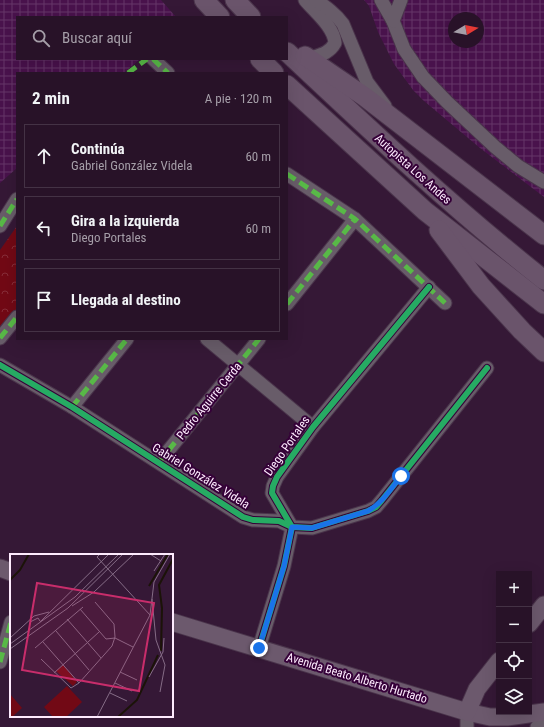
<!DOCTYPE html>
<html lang="es">
<meta charset="utf-8">
<style>
body{margin:0;font-family:"Roboto Condensed",sans-serif;background:#301b30;color:#f1f3f6}
.controls{position:absolute;right:12px;bottom:12px;display:grid;overflow:hidden;border-radius:0px;box-shadow:0 4px 16px #0002}
.controls button{width:36px;height:36px;display:grid;place-items:center;padding:0;border:0;border-bottom:1px solid #443245;background:#281228;color:#f1f3f6;font:20px sans-serif}
.compass{position:absolute;left:448px;top:12px;width:36px;height:36px;border-radius:50%;background:#281228;box-shadow:0 4px 16px #0002;rotate:80deg}
.stop{position:absolute;width:12px;height:12px;margin:-9px;border:3px solid #1a73e8;border-radius:50%;background:#fff}
.stop.end{background:#1a73e8;border-color:#fff;box-shadow:0 1px 4px #0008}
.list{margin:0;padding:0;list-style:none}
h2{display:flex;justify-content:space-between;align-items:center;height:52px;margin:0;padding:0 16px;font-size:17px}
h2 small{font-size:13px;font-weight:400;color:#a59ea8}
.list li{display:grid;grid-template-columns:26px 1fr auto;gap:12px;align-items:center;box-sizing:border-box;height:64px;margin:0 8px 8px;padding:0 8px;border:1px solid #443245;border-radius:0px}
.list b{display:block;font-size:15px;white-space:nowrap}
.list p{margin:0;font-size:13px;white-space:nowrap;color:#a59ea8}
.list em{font-size:13px;font-style:normal;color:#a59ea8}
.icon{flex:none;width:22px;height:22px;fill:none;stroke:currentColor;stroke-width:2;stroke-linecap:round;stroke-linejoin:round}
.map{position:relative;flex:none;width:544px;height:727px;overflow:hidden}
.search{position:absolute;background:#281228;box-shadow:0 4px 16px #0002;left:16px;top:16px;width:272px;height:44px;display:flex;align-items:center;gap:10px;box-sizing:border-box;padding:0 14px;border-radius:0px;color:#a59ea8;font-size:15px}
.panel{position:absolute;background:#281228;box-shadow:0 4px 16px #0002;left:16px;top:72px;width:272px;height:268px;border-radius:0px}
.map>svg:first-child{display:block}
.industrial{fill:url(#industrial-grid);fill-rule:evenodd}
.park{fill:url(#park-crowns)}
.lines{fill:none;stroke-linecap:round;stroke-linejoin:round}
.minor-casing{stroke:#4a344b;stroke-width:15}
.major-casing{stroke:#4a344b;stroke-width:19}
.highway-casing{stroke:#4a344b;stroke-width:21}
.minor{stroke:#685c69;stroke-width:13}
.major{stroke:#6c596d;stroke-width:17}
.highway{stroke:#6a546b;stroke-width:19}
.quiet{stroke:#58b947;stroke-width:5;stroke-dasharray:10 5;stroke-linecap:butt}
.cycleway-casing{stroke:#350038;stroke-width:8}
.cycleway{stroke:#26ab63;stroke-width:6}
.route{stroke:#1a73e8;stroke-width:5}
.labels{text-anchor:middle;dominant-baseline:central;stroke-width:4;stroke-linejoin:round;paint-order:stroke}
.street-label{font-size:12px;fill:#feebfe;stroke:#350038}
.inset-river{fill:none;stroke:#1b1308;stroke-width:2}
.inset-road{fill:none;stroke:#856c86;stroke-width:1}
.view{fill:#c82d6b;fill-opacity:0.15;stroke:#c82d6b;stroke-width:2}
.inset-edge{fill:none;stroke:#feebfe;stroke-width:2}
</style>
<div class="map">
<svg width="544" height="727" viewBox="0 0 544 727">
<defs>
<pattern id="industrial-grid" width="8" height="8" patternUnits="userSpaceOnUse"><rect width="8" height="8" fill="#49124c"/><path d="M0 4h8M4 0v8" fill="none" stroke="#643567"/></pattern>
<pattern id="park-crowns" width="20" height="18" patternUnits="userSpaceOnUse"><rect width="20" height="18" fill="#720915"/><path d="M2 6a3 3 0 1 1 6 0M12 15a3 3 0 1 1 6 0" fill="none" stroke="#872d38"/></pattern>
</defs>
<rect width="100%" height="100%" fill="#351836"/>
<g class="industrial">
<polygon points="0,0 161,0 176,17 17,17 17,59 140,59 124,73 17,73 17,168 0,183"/>
<path d="M364,0H544V197L480,148L424,101L413,90L394,64L378,32L369,6ZM454,18H478V42H454Z"/>
</g>
<polygon class="park" points="17,226 17,310 0,331 0,250"/>
<g class="lines">
<g class="minor-casing">
<g id="minor">
<path d="M305,0C315,12 334,27 335,43C329,54 319,55 308,59"/>
<path d="M316,0C326,7 336,14 343,24L367,82L385,106"/>
<polyline points="381,0 393,21 404,49 423,77 447,102 495,147 518,166 544,182"/>
<polyline points="393,21 401,0"/>
<polyline points="153,59 168,73"/>
<polyline points="287,174 355,219 445,303"/>
<polyline points="0,226 17,199"/>
<polyline points="287,304 355,219"/>
<polyline points="0,338 17,317"/>
<polyline points="207,339 313,427"/>
<polyline points="0,365 72,407 243,517 253,520 279,521 292,527 312,528 368,511 376,507 382,500 487,368"/>
<polyline points="72,407 127,339"/>
<polyline points="159,462 259,339"/>
<polyline points="259,648 284,566 292,527 272,493 273,486 277,477 313,427 429,287"/>
<polyline points="0,662 11,622"/>
<polyline points="467,727 467,712"/>
<polyline points="537,727 544,726"/>
</g>
</g>
<g class="major-casing">
<g id="major">
<polyline points="0,568 11,572"/>
<polyline points="172,622 467,712 490,717 507,717 544,712"/>
<polyline points="529,624 544,605"/>
<polyline points="467,712 477,689 499,661"/>
</g>
</g>
<g class="highway-casing">
<g id="highway">
<polyline points="204,0 220,17"/>
<polyline points="235,0 251,17"/>
<path d="M287,52C371,131 454,209 544,280"/>
<polyline points="305,56 365,97 544,235"/>
<polyline points="260,59 274,73"/>
<polyline points="287,85 425,211 544,304"/>
<polyline points="439,230 481,286 522,331 544,352"/>
</g>
</g>
<use href="#minor" class="minor"/>
<use href="#major" class="major"/>
<use href="#highway" class="highway"/>
<g class="quiet">
<polyline points="153,59 168,73"/>
<polyline points="128,73 147,59"/>
<polyline points="287,174 355,219 445,303"/>
<polyline points="0,226 17,199"/>
<polyline points="287,304 355,219"/>
<polyline points="0,338 17,317"/>
<polyline points="72,407 127,339"/>
<polyline points="159,462 259,339"/>
<polyline points="0,662 11,622"/>
</g>
<g class="cycleway-casing">
<g id="cycleway">
<polyline points="0,365 72,407 243,517 253,520 279,521 292,527 312,528 368,511 376,507 382,500 487,368"/>
<polyline points="259,648 284,566 292,527 272,493 273,486 277,477 313,427 429,287"/>
</g>
</g>
<use href="#cycleway" class="cycleway"/>
</g>
<g class="lines">
<path class="route" d="M259,648L284,566L292,527L312,528L368,511C382,503 391,489 401,476"/>
</g>
<g class="labels">
<g class="street-label">
<text transform="translate(413 169) rotate(42)">Autopista Los Andes</text>
<text transform="translate(209 401) rotate(-51)">Pedro Aguirre Cerda</text>
<text transform="translate(287 446) rotate(-55)">Diego Portales</text>
<text transform="translate(201 476) rotate(32)">Gabriel González Videla</text>
<text transform="translate(357 678) rotate(17)">Avenida Beato Alberto Hurtado</text>
</g>
</g>
<g transform="translate(10 554)">
<rect width="163" height="163" fill="#351836"/>
<path d="M53,111L67,128L63,132L46,117Z" fill="#720915"/>
<path d="M57,132L72,148L56,163H43L34,153ZM0,140L12,154L2,163H0Z" fill="#720915"/>
<path class="inset-river" d="M0,26L10,16L19,0M139,32L158,0M151,97L152,54L149,31L163,5M108,163L127,146L148,101"/>
<path class="inset-road" d="M90,0L87,3L140,61M140,0L151,7M144,17L155,0M142,45L146,86L155,111L150,138M62,52L84,38L124,0M70,55L96,85L105,84L123,93M57,65L91,104M20,68L28,64L30,67M30,68L99,0M46,77L79,116M0,84L24,62L39,58M33,88L69,129M0,90L65,43L109,0M25,94L73,53M0,95L58,54L113,0M31,105L61,134L69,129L102,92L105,83L104,70L85,48M110,118L127,126M44,119L89,78M139,123L153,98L154,84M105,129L122,137M100,139L117,147M87,163L140,61L144,28L160,0"/>
<path class="view" d="M27,29L144,49L129,137L12,116Z"/>
<rect width="163" height="163" class="inset-edge"/>
</g>
</svg>
<div class="controls">
<button>+</button>
<button>−</button>
<button><svg class="icon" aria-label="locate" viewBox="0 0 24 24"><circle cx="12" cy="12" r="6"/><path d="M12 2v4M12 18v4M2 12h4M18 12h4"/></svg></button>
<button><svg class="icon" aria-label="layers" viewBox="0 0 24 24"><path d="M12 4l9 5-9 5-9-5zM3 14l9 5 9-5"/></svg></button>
</div>
<svg class="compass" viewBox="-18 -18 36 36"><path d="M0-13l5 13h-10z" fill="#e53935"/><path d="M0 13l5-13h-10z" fill="#a59ea8"/></svg>
<div class="stop" style="left:401px;top:476px"></div>
<div class="stop end" style="left:259px;top:648px"></div>
<div class="search"><svg class="icon" aria-label="search" viewBox="0 0 24 24"><circle cx="10" cy="10" r="6"/><path d="M15 15l6 6"/></svg>Buscar aquí</div>
<section class="panel">
<h2>2 min<small>A pie · 120 m</small></h2>
<ul class="list">
<li><svg class="icon" aria-label="ahead" viewBox="0 0 24 24"><path d="M12 20V5M6 11l6-6 6 6"/></svg><div><b>Continúa</b><p>Gabriel González Videla</p></div><em>60 m</em></li>
<li><svg class="icon" aria-label="left" viewBox="0 0 24 24"><path d="M17 20v-9H6M10 6l-5 5 5 5"/></svg><div><b>Gira a la izquierda</b><p>Diego Portales</p></div><em>60 m</em></li>
<li><svg class="icon" aria-label="arrive" viewBox="0 0 24 24"><path d="M6 21V4h12l-3 4 3 4H6"/></svg><div><b>Llegada al destino</b></div></li>
</ul>
</section>
</div>
